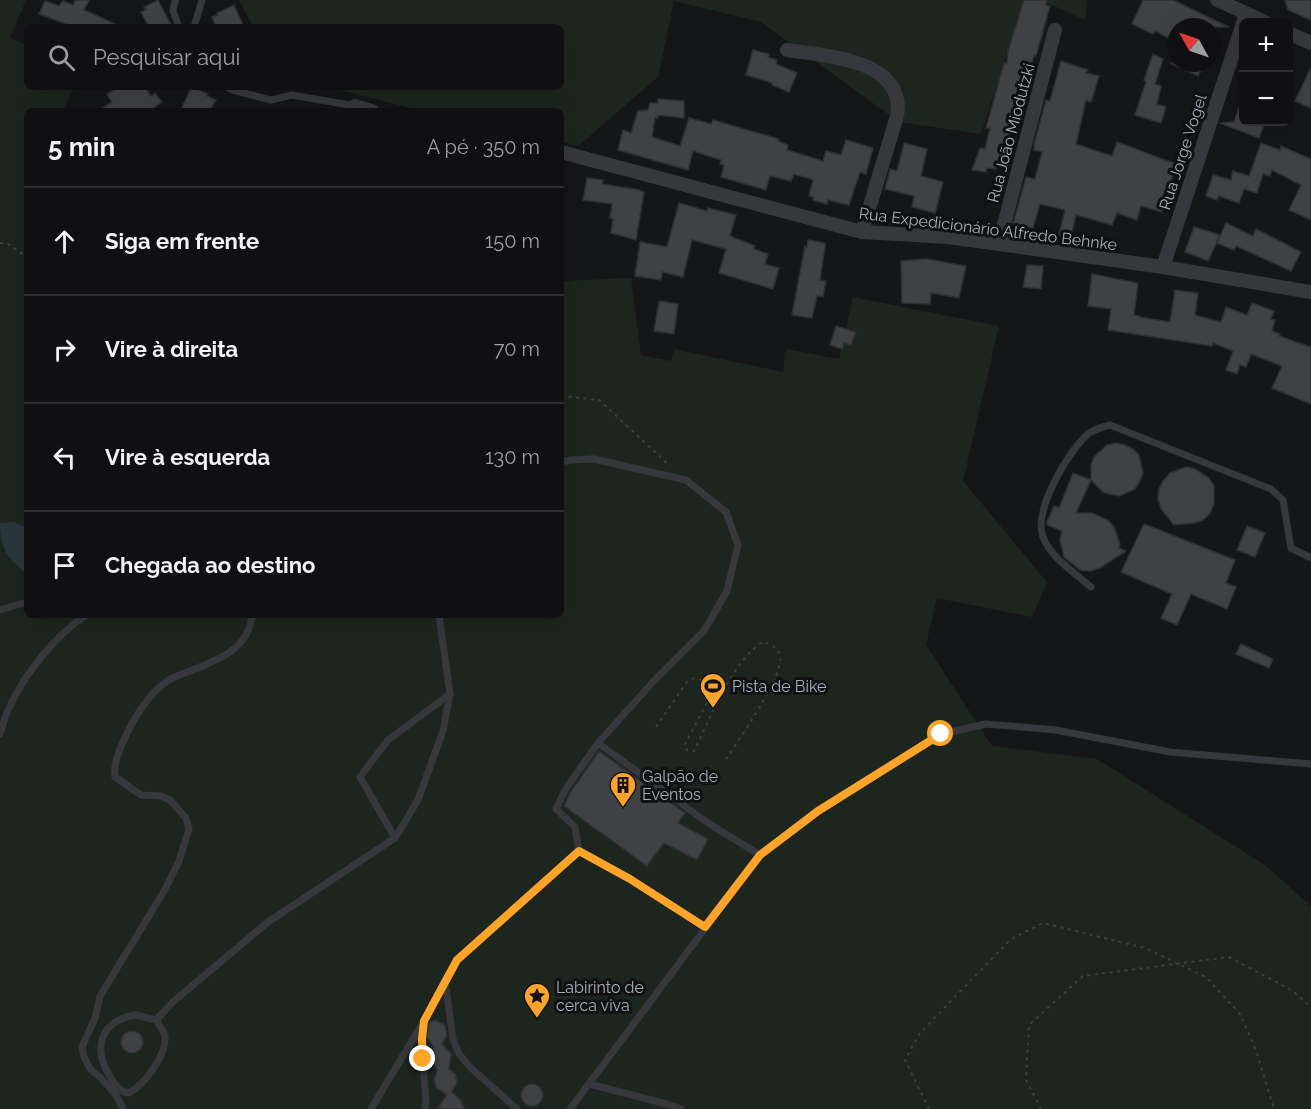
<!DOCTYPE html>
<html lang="pt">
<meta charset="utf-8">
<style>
body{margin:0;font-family:Raleway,sans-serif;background:#19191b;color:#f1f3f6}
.controls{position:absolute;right:18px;top:18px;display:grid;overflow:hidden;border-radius:9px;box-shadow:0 6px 24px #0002}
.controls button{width:54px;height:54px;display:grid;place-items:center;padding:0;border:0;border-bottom:2px solid #303032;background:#101012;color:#f1f3f6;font:30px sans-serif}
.compass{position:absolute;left:1167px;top:18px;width:54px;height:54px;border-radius:50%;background:#101012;box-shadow:0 6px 24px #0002;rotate:310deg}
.stop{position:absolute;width:18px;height:18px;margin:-14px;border:4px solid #ffa426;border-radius:50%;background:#fff}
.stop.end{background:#ffa426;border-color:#fff;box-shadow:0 2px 6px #0008}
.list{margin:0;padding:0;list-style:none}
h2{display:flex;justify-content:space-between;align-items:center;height:78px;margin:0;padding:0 24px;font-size:26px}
h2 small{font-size:20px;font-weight:400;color:#9c9d9f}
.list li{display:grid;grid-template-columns:39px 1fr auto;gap:18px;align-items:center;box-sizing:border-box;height:108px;padding:0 24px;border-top:2px solid #303032}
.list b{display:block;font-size:22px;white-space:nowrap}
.list em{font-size:20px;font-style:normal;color:#9c9d9f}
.icon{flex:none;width:33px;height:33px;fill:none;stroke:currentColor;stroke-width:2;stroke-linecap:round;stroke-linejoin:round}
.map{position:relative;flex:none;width:1311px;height:1109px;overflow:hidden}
.search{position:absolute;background:#101012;box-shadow:0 6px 24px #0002;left:24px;top:24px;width:540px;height:66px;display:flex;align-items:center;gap:15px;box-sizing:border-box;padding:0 21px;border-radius:9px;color:#9c9d9f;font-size:22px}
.panel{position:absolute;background:#101012;box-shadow:0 6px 24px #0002;left:24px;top:108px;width:540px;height:510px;border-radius:9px}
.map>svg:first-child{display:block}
.green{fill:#1d261e}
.water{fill:#2a363d}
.building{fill:#3f4145;stroke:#2f3034;stroke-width:1.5}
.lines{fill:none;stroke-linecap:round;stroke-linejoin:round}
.path{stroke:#3c3f44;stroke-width:2;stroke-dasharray:3 4.5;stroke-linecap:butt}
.lane{stroke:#36383d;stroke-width:7}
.street{stroke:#36383d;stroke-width:14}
.route{stroke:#ffa426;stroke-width:8}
.labels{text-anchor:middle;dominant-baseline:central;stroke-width:6;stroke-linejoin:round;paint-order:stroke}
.street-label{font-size:16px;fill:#a6adb9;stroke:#101113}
.poi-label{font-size:16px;fill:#a6adb9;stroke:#101113;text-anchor:start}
</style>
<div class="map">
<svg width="1311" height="1109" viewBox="0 0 1311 1109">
<rect width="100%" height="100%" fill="#151618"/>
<g class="green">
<polygon points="0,0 26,0 10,38 27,45 27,87 75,87 62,111 27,111 27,615 561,615 561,281 631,278 641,355 671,361 674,349 783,372 786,349 839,359 853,297 999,326 963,481 1047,582 1032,617 937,598 926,645 992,746 1097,759 1265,865 1311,906 1311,1109 0,1109"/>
<polygon points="239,0 1024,0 981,134 899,122 761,22 674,1 658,77 578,146 561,142 561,111 422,111 328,87 561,87 561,27 253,27"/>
<polygon points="1041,0 1087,0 1085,20"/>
</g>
<path class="water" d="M15,522L27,528V573C7,560 0,547 0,523Z"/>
<g class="building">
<polygon points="75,0 89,0 84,10 122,27 74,27 39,14 45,1 59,6 63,1 73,5"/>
<polygon points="158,0 172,27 149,27 141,12 146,10 144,7"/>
<polygon points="1024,0 1047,0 1046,5 1050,6 1036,56 1034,55 1021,106 1014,105 1009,126 1012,126 1010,133 1013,133 1008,150 1005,150 1002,164 998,163 996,169 987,168 986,172 972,170 980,148 985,149 990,128 986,128 1004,63 1007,64 1008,51"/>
<polygon points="1143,0 1173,0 1229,27 1176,27 1176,42 1155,31 1153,34 1132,24"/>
<polygon points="1285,0 1311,0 1311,20 1288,10"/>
<polygon points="234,5 244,27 216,27 212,17 218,15 217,13"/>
<polygon points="753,50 769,54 768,57 777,60 776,64 797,73 789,92 772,85 772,83 746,75"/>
<polygon points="1153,54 1163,59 1155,84 1161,86 1157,104 1166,107 1161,123 1135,115 1146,82 1144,80"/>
<polygon points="1061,61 1088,70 1086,73 1099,76 1091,102 1086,100 1076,144 1112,156 1117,142 1176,164 1162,212 1141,206 1137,220 1117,213 1112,225 1076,215 1071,237 1059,235 1065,210 1040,204 1033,228 1013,224 1026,177 1035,179 1042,152 1034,150 1034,144 1046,100 1050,101"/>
<polygon points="1170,63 1205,63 1198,76"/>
<polygon points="1311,67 1311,108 1295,101"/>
<polygon points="119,87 145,87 151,96 155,93 162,102 149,111 98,111 112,102 107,94"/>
<polygon points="192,87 208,94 207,96 216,100 209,111 180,111"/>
<polygon points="1242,98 1244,99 1244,122 1265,122 1259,138 1220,123 1234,122"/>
<polygon points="658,99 684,101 684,118 658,115 658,118 655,118 652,137 680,146 689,118 711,124 713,120 779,139 778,141 788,145 787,150 823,161 826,151 841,155 846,140 873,148 866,174 860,172 849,205 828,200 827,204 813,200 814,197 809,196 813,180 794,174 791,181 770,176 766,190 721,177 724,165 720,164 721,160 693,151 688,170 618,150 623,130 631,133 638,111 648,110 650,103 658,103"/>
<polygon points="904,143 927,149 921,176 943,182 935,213 912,207 914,196 885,189 890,169 897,171"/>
<polygon points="1261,143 1280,150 1281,146 1311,159 1311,220 1289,210 1301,185 1272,170 1270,176 1263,174 1257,193 1244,189 1239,203 1219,196 1217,200 1206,196 1213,175 1231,180 1233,171 1249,176"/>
<polygon points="587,178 603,180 602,184 640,190 640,191 644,192 636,240 611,233 613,219 610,218 612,204 583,200"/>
<polygon points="679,203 707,211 708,208 736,215 730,236 755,246 754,249 768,254 765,264 779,268 773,289 719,273 726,249 692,240 683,277 662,272 661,280 635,276 640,242 667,247"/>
<polygon points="1226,223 1253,236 1256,229 1301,252 1291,271 1236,246 1234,250 1217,243"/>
<polygon points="1194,227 1220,235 1208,261 1185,252"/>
<polygon points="808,240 825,243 825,247 820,280 826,281 823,297 817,296 812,318 792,315 805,246 807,247"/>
<polygon points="927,259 966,266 959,298 931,293 930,304 902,303 901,261"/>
<polygon points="1027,265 1043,266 1041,289 1023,287"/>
<polygon points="1092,274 1138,283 1134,315 1140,316 1140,317 1170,322 1175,290 1198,293 1195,315 1221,322 1226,307 1247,315 1252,303 1274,311 1271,319 1275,320 1272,331 1280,334 1279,336 1311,347 1311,404 1272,388 1282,366 1251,354 1246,367 1240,365 1237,374 1226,370 1233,351 1213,343 1212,346 1108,330 1111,309 1088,306"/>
<polygon points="659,301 678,304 674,334 654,331"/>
<polygon points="836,326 856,332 851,345 844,343 842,349 830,345"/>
<polygon points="1116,443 1125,445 1133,449 1139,455 1143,473 1140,481 1135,489 1120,496 1104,493 1091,480 1076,513 1092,513 1108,520 1114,527 1120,544 1119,548 1126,551 1100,568 1090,571 1080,570 1064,557 1060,540 1062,531 1047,525 1047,522 1054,506 1059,508 1073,473 1091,480 1091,465 1094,457 1107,445"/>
<polygon points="1186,467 1195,469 1209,478 1214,486 1214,504 1210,513 1203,520 1194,523 1174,525 1161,509 1158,499 1159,489 1163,481 1170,473"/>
<polygon points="1144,524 1235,560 1226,583 1236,587 1227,609 1191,594 1177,625 1161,618 1172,594 1121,572"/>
<polygon points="1247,526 1265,533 1255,557 1237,550"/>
<polygon points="1241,644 1273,659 1269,668 1236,654"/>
<polygon points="599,751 685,813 678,823 708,839 697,860 664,843 647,866 564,806 570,793"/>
<polygon points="435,1020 445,1025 447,1036 442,1044 451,1054 449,1069 455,1074 457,1082 452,1092 461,1101 465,1109 437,1109 447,1095 436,1087 434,1080 437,1070 430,1060 430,1052 434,1047 427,1038 429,1023"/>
<circle cx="132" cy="1042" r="11"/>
<circle cx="532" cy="1095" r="11"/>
</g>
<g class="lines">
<g class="path">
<polyline points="0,243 8,244 27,257"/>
<polyline points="561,396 599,400 670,466"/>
<path d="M656,727L686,683L694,678L704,681L710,688L709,699L684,746L688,751H694C709,721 733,659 763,642C770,644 778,647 780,656C785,675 736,744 724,762"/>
<polyline points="929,1109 905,1060 920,1033 1011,939 1043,923 1145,948 1206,977 1240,1014 1256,1050 1274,1109"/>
<polyline points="1041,1109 1026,1080 1029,1025 1083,976 1229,957 1293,991 1311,1007"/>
</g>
<g class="lane">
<polyline points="175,0 173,11 179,27"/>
<polyline points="194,27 202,0"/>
<polyline points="227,87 232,90 271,100 292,95 355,106"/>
<polyline points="561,462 570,460 594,459 686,480 726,512 738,545 727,591 704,631 652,683 598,743 565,790 556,809 575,827 579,851"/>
<path d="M1091,587C1075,573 1051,558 1043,537C1033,511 1068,451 1088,434C1095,429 1102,427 1110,425L1271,489L1283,500L1291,548L1311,558"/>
<polyline points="0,610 27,602"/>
<path d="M0,734C3,725 5,716 9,708C25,673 55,636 86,615"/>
<polyline points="395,838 360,777 388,740 450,694"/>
<polyline points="760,855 818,811 941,734 986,724 1056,730 1170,752 1311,764"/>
<path d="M136,1015L156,1020C159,1025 164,1031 165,1037C166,1056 145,1084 129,1093C119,1092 114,1084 109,1075C92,1046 102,1020 136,1015Z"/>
<polyline points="156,1020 174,1001 268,922 395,838 418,800 443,731 450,694 439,615"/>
<polyline points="589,1084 667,1104 681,1109"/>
<path d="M123,1109L116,1095L101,1078L91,1070L84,1057L82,1047L95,1018L100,996L163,893L179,861L189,829L186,818L170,800L161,796L141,795L115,777C113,761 121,747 127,733C136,715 149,694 166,682C172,677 181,675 187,672C216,661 249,650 252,615"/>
<polyline points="371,1109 422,1024"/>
<polyline points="425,1109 426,1101 421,1039 424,1021 444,982"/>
<polyline points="517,1109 471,1068 459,1054 453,1039 445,981 457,960 579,851 630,879 704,927"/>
<polyline points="570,1109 760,855 708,823 598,743"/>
</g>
<g class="street">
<polyline points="1217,0 1265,22"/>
<polyline points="1288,33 1311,43"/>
<path d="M787,50C824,56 897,58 898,108C898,113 896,120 894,126L862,232"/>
<polyline points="355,106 372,111"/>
<polyline points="561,152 862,232 948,237 999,244 1163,267 1311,292"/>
<polyline points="999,244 1055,30"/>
<polyline points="1163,267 1246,14"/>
</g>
</g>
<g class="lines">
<polyline class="route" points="423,1059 422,1039 424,1021 457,960 579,851 630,879 705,927 760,855 818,811 941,734"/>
</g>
<defs>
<g id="stadium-pin" transform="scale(1.35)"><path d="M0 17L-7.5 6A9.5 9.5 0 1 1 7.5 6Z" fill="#ffa426" stroke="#101113"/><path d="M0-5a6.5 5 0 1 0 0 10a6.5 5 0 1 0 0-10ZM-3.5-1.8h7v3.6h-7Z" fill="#111"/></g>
<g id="building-pin" transform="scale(1.35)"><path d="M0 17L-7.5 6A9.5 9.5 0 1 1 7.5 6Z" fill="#ffa426" stroke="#101113"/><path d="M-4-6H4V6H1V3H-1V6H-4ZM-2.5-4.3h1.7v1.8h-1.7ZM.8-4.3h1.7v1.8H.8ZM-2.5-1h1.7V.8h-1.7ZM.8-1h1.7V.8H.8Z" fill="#111"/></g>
<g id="sight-pin" transform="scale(1.35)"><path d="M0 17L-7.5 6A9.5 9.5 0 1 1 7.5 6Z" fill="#ffa426" stroke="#101113"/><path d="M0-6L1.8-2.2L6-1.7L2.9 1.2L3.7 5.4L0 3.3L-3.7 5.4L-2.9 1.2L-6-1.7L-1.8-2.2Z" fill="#111"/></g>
</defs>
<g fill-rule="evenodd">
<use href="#stadium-pin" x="713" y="686"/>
<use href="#building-pin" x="623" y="785"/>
<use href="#sight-pin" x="537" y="996"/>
</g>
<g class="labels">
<g class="street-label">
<text transform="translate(1011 133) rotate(-75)">Rua João Miodutzki</text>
<text transform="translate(1183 152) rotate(-72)">Rua Jorge Vogel</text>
<text transform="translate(988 229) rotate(7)">Rua Expedicionário Alfredo Behnke</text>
</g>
<g class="poi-label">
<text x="732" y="686">Pista de Bike</text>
<text x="642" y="776">Galpão de<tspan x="642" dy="18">Eventos</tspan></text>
<text x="556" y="987">Labirinto de<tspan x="556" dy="18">cerca viva</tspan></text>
</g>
</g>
</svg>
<div class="controls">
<button>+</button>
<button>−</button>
</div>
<svg class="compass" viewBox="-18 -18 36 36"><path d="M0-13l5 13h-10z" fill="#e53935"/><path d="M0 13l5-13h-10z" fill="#9c9d9f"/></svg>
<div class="stop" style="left:941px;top:734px"></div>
<div class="stop end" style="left:423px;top:1059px"></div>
<div class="search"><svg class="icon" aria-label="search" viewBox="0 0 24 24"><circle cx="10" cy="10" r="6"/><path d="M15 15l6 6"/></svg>Pesquisar aqui</div>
<section class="panel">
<h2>5 min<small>A pé · 350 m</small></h2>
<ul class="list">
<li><svg class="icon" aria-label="ahead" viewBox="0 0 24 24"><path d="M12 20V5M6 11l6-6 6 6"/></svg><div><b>Siga em frente</b></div><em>150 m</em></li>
<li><svg class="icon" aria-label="right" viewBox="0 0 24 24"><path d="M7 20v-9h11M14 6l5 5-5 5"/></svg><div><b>Vire à direita</b></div><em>70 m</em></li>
<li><svg class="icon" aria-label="left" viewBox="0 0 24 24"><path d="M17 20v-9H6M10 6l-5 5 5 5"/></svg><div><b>Vire à esquerda</b></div><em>130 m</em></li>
<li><svg class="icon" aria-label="arrive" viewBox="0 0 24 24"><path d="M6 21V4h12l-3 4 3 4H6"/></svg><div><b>Chegada ao destino</b></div></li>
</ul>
</section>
</div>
